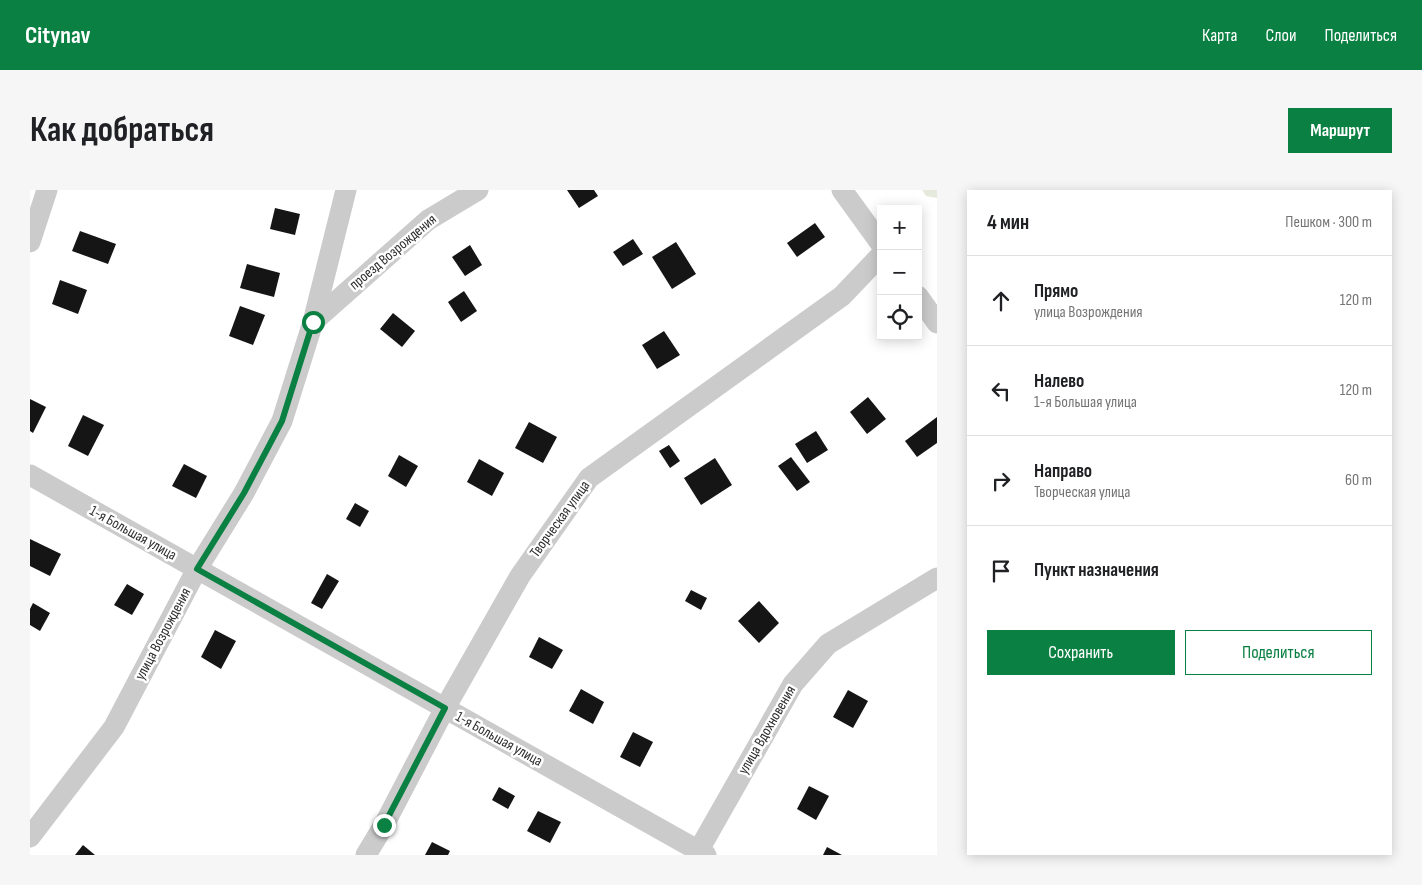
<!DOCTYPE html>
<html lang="ru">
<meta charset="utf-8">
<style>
body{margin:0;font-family:"Sofia Sans Condensed",sans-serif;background:#f6f6f6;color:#202124}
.controls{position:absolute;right:15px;top:15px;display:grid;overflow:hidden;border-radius:0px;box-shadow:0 2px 12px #0003}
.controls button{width:45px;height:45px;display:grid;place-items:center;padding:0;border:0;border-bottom:1px solid #e0e0e0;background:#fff;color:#202124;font:25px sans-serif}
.stop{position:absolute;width:15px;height:15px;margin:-11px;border:4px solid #0b8043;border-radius:50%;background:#fff}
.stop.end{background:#0b8043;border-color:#fff;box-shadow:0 1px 5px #0008}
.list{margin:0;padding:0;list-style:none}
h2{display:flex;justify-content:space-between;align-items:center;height:65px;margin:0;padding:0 20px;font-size:21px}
h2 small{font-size:16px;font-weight:400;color:#757577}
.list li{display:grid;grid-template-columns:32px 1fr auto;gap:15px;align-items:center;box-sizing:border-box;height:90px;padding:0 20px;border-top:1px solid #e0e0e0}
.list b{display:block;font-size:19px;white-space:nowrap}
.list p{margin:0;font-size:16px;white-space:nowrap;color:#757577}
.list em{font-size:16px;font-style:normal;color:#757577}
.actions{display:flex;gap:10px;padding:15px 20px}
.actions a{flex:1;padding:11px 0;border:1px solid #0b8043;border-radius:0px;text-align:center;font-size:18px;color:#0b8043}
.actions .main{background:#0b8043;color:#fff}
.icon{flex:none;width:28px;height:28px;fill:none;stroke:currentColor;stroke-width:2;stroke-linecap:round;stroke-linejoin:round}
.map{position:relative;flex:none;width:907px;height:665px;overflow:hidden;border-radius:0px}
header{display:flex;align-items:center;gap:30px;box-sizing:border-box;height:70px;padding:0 25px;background:#0b8043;color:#fff}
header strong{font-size:24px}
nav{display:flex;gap:28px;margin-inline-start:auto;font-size:18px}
.intro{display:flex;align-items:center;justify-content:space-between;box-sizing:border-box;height:120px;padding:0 30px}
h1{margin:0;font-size:35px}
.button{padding:12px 22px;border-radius:0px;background:#0b8043;color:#fff;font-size:18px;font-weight:700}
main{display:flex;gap:30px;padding:0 30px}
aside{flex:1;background:#fff;border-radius:0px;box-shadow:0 2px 12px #0003}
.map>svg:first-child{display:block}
.green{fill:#e6eadd}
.building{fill:#151515}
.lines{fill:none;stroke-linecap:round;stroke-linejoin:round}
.minor{stroke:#cbcbcb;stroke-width:21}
.route{stroke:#0b8043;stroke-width:6}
.labels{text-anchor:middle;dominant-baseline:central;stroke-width:5;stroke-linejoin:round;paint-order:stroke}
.street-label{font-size:15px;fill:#2e2e2e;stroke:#fff}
</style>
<header>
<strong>Citynav</strong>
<nav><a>Карта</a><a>Слои</a><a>Поделиться</a></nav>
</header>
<div class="intro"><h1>Как добраться</h1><a class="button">Маршрут</a></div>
<main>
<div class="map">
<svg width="907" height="665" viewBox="0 0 907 665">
<rect width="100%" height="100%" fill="#fff"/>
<polygon class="green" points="892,0 907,0 907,8 896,6"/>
<g class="building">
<polygon points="537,0 564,0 568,6 549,18"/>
<polygon points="245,18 270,24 265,45 240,39"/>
<polygon points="785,33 795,47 767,67 757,53"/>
<polygon points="50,41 86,54 78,74 42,61"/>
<polygon points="603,49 613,64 593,76 583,62"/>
<polygon points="646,52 666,84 642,99 622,67"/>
<polygon points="440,55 452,75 435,86 422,67"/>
<polygon points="217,74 250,83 244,107 210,98"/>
<polygon points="30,90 57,100 48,124 22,114"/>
<polygon points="434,101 447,121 431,132 418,112"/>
<polygon points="210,116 235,125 223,155 199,146"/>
<polygon points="363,123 385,141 372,157 350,139"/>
<polygon points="634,141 650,165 627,179 612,155"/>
<polygon points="838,207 856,229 837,244 820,222"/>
<polygon points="0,209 16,217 3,243 0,241"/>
<polygon points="53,225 74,235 58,266 38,256"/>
<polygon points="907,227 907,253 887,267 875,251"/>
<polygon points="499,232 527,247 513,273 485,258"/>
<polygon points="786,241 798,260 777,273 765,254"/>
<polygon points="639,255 650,271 640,278 629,261"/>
<polygon points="369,265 388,276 376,297 358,286"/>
<polygon points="761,267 780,292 767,301 748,276"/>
<polygon points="685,268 702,295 671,315 654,288"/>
<polygon points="449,269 474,283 462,306 437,292"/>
<polygon points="154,274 177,286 166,308 142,296"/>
<polygon points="325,313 339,321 330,337 316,329"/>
<polygon points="0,349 31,364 20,386 0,376"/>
<polygon points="297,384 309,391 292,419 281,413"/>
<polygon points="97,394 114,404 102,425 84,415"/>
<polygon points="661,400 677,408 671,420 655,411"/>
<polygon points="729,411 749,433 729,453 708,431"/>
<polygon points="3,413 20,423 10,441 0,435 0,419"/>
<polygon points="185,440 206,451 191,479 171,467"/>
<polygon points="509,447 533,460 522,479 499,467"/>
<polygon points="551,499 574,512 563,534 539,521"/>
<polygon points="818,500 838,511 823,538 803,527"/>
<polygon points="603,542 623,552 610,577 590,567"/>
<polygon points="779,596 799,606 786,630 767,619"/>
<polygon points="469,597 485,606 478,619 462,610"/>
<polygon points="508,621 531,632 520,653 497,641"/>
<polygon points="402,652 420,661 418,665 395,665"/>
<polygon points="53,655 65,665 45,665"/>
<polygon points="797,657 812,665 793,665"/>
</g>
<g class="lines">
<g class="minor">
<polyline points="812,0 851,54"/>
<polyline points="0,52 17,0"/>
<polyline points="888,106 907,133"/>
<polyline points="283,132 398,30 448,0"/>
<polyline points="0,285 676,665"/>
<polyline points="0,647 84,537 167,379 214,303 252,231 283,132 316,0"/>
<polyline points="336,665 354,635 415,518 490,386 559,288 812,106 851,65"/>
<polyline points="666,665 763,494 798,454 907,388"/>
</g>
</g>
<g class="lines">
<polyline class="route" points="283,132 252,231 214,303 167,379 415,518 354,635"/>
</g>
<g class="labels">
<g class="street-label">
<text transform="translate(363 62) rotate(-40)">проезд Возрождения</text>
<text transform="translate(530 329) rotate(-54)">Творческая улица</text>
<text transform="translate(103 343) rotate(29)">1-я Большая улица</text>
<text transform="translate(133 444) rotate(-62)">улица Возрождения</text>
<text transform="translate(737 540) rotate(-60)">улица Вдохновения</text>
<text transform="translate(469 549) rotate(29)">1-я Большая улица</text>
</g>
</g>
</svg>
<div class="controls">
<button>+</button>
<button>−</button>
<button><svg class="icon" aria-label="locate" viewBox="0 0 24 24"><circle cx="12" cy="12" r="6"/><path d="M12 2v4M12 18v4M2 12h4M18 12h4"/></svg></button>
</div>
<div class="stop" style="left:283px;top:132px"></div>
<div class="stop end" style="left:354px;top:635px"></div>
</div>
<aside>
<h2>4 мин<small>Пешком · 300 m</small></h2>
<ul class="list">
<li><svg class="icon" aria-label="ahead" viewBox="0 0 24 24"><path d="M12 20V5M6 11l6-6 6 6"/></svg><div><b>Прямо</b><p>улица Возрождения</p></div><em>120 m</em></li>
<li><svg class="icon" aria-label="left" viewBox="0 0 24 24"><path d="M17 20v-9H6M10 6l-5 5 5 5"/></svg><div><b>Налево</b><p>1-я Большая улица</p></div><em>120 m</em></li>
<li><svg class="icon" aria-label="right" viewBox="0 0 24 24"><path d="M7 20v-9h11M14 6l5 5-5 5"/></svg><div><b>Направо</b><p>Творческая улица</p></div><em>60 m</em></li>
<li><svg class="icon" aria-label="arrive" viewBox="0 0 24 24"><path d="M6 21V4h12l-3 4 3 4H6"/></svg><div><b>Пункт назначения</b></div></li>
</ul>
<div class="actions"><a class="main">Сохранить</a><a>Поделиться</a></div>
</aside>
</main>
